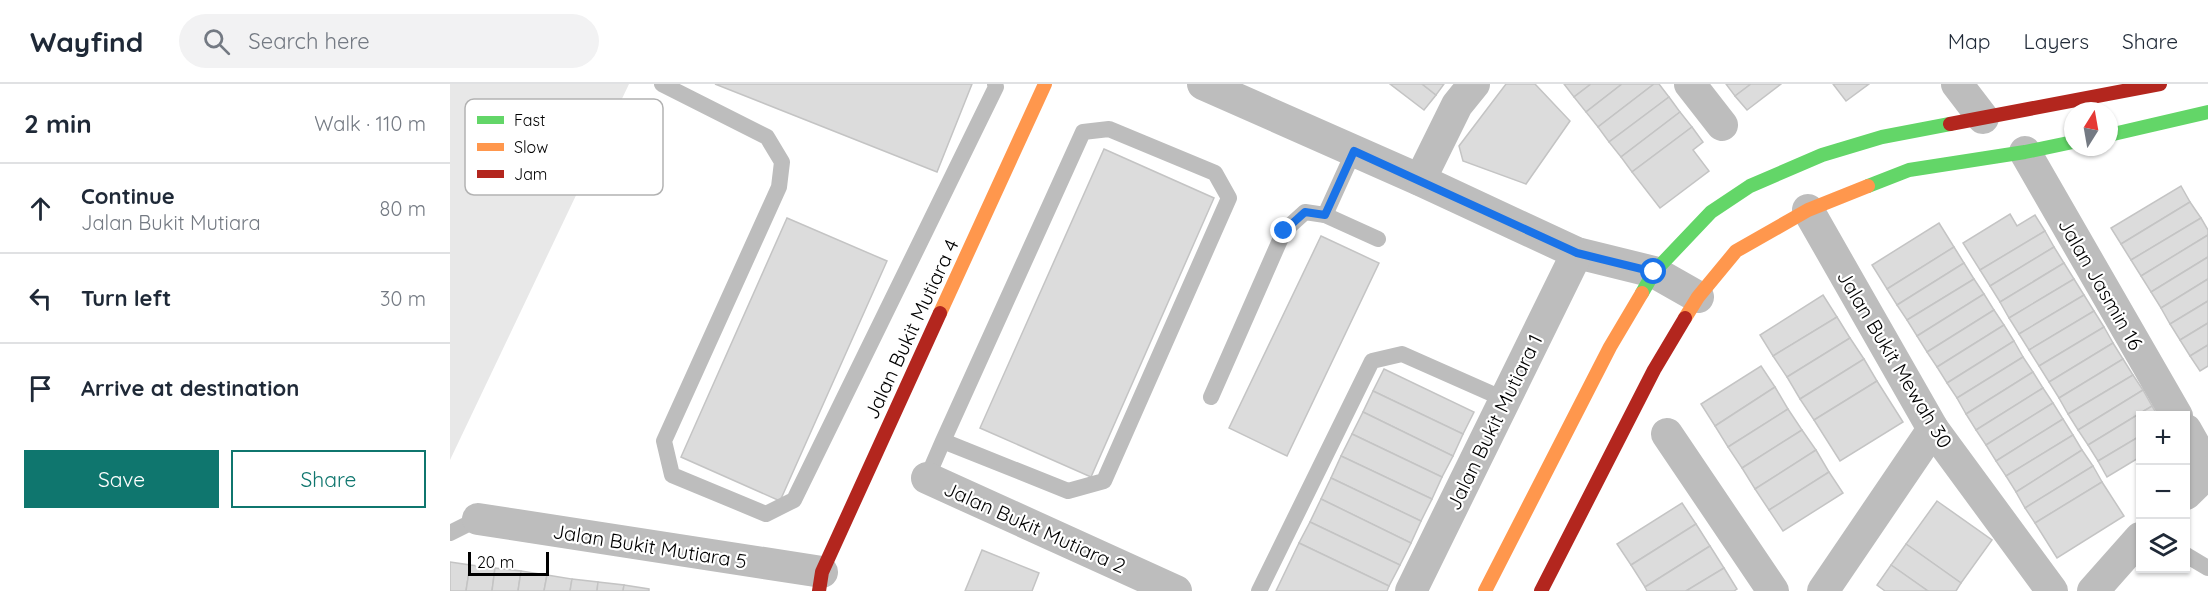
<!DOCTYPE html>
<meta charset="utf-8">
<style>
body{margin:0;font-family:Quicksand,sans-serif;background:#f2f2f3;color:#1f2937}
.controls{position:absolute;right:18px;bottom:18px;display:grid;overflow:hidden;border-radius:0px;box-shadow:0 2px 4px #0004}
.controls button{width:54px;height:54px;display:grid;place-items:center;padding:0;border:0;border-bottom:2px solid #e0e1e3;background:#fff;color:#1f2937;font:30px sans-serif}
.compass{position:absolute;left:1614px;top:18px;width:54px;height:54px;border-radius:50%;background:#fff;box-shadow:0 2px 4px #0004;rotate:11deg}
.scale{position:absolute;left:18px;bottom:15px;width:81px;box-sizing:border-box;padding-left:6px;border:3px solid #000;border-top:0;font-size:16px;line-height:21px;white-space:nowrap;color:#000;-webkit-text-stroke:4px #fff;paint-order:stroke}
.stop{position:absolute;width:18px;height:18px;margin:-14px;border:4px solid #1a73e8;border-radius:50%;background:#fff}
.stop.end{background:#1a73e8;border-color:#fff;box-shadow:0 2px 6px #0008}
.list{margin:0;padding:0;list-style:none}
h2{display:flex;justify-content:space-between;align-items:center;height:78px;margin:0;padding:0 24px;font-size:26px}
h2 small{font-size:20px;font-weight:400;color:#747a83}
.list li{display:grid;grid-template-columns:39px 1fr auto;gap:18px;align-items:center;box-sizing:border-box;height:90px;padding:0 24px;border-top:2px solid #e0e1e3}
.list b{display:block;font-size:22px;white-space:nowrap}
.list p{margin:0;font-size:20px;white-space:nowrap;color:#747a83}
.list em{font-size:20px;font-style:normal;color:#747a83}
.actions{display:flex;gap:12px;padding:18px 24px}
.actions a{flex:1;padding:14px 0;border:2px solid #0f766e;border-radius:0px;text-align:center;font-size:21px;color:#0f766e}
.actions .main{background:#0f766e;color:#fff}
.icon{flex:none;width:33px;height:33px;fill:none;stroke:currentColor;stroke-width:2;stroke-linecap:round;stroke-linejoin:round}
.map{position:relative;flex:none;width:1758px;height:507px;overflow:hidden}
header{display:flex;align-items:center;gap:36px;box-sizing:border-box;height:84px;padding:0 30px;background:#fff;border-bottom:2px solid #e0e1e3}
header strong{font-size:28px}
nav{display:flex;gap:33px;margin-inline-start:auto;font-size:21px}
.search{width:420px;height:54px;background:#f2f2f3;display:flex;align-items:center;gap:15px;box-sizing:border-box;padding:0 21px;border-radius:33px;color:#747a83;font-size:22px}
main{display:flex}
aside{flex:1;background:#fff}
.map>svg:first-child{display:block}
.green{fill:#e8e8e8}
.building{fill:#dcdcdc;stroke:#c4c4c4;stroke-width:1.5}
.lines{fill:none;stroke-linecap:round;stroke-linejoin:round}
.lane{stroke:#bdbdbd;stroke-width:16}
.street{stroke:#bdbdbd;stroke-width:32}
.fast{stroke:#63d668;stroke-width:14}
.slow{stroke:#ff974d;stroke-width:14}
.jam{stroke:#b3261e;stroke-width:14}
.route{stroke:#1a73e8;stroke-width:8}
.labels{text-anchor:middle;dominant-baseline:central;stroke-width:4.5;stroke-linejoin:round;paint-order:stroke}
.street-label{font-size:20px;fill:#000;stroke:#fff}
.key{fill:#fff;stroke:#b2b2b2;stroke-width:1.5}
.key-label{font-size:16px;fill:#000}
</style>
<header>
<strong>Wayfind</strong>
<div class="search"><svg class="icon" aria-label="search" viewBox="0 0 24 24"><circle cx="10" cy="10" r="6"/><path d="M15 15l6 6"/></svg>Search here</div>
<nav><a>Map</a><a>Layers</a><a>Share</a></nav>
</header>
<main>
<aside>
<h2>2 min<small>Walk · 110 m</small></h2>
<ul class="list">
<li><svg class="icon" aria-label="ahead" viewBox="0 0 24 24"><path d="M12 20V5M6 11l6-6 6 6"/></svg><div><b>Continue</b><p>Jalan Bukit Mutiara</p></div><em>80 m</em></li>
<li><svg class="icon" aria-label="left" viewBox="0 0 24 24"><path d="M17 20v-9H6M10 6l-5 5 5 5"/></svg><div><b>Turn left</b></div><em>30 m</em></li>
<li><svg class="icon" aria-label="arrive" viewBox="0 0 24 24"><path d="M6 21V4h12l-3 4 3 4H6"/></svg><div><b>Arrive at destination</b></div></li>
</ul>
<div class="actions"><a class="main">Save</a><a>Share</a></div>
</aside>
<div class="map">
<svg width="1758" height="507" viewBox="0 0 1758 507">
<rect width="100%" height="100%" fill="#fff"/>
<polygon class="green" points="0,0 179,0 0,376"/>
<g class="building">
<polygon points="265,0 522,0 487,88"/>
<polygon points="940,0 972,0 986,11 974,26"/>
<polygon points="972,0 994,0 986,11"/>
<polygon points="1056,0 1085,0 1120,37 1076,100 1013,77 1009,62"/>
<polygon points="1114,0 1141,0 1124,13"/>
<polygon points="1141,0 1172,0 1136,28 1124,13"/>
<polygon points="1172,0 1204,0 1148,43 1136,28"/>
<polygon points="1204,0 1209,0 1219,13 1159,58 1148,43"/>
<polygon points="1276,0 1301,0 1285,12"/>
<polygon points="1301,0 1331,0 1297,26 1285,12"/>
<polygon points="1383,0 1419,0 1396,17"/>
<polygon points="1219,13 1230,28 1171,73 1159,58"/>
<polygon points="1230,28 1242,43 1182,88 1171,73"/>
<polygon points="1242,43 1253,58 1243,66 1259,87 1210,124 1182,88"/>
<polygon points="654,65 764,114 641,393 530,344"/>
<polygon points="1731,102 1740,118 1671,160 1661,144"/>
<polygon points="1740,118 1751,134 1681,176 1671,160"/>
<polygon points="1560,130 1567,142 1585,131 1595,147 1530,186 1513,159"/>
<polygon points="337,134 437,177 330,417 231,373"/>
<polygon points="1751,134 1758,146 1758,151 1691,192 1681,176"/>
<polygon points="1489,139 1504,163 1437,205 1422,181"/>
<polygon points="1595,147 1604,163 1540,202 1530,186"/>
<polygon points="1758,151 1758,173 1701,208 1691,192"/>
<polygon points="871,152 929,179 837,372 779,344"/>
<polygon points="1504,163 1514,179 1447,221 1437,205"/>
<polygon points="1604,163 1614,179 1550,218 1540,202"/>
<polygon points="1758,173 1758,195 1711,224 1701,208"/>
<polygon points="1514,179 1524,195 1457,236 1447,221"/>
<polygon points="1614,179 1624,195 1559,234 1550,218"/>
<polygon points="1524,195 1534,210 1467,252 1457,236"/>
<polygon points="1624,195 1634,211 1569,250 1559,234"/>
<polygon points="1758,195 1758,217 1720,240 1711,224"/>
<polygon points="1534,210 1544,226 1477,268 1467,252"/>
<polygon points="1373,211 1387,233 1323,272 1310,251"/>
<polygon points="1634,211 1644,227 1579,266 1569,250"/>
<polygon points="1758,217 1758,239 1730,256 1720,240"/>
<polygon points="1544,226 1554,241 1487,283 1477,268"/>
<polygon points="1644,227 1654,243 1589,282 1579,266"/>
<polygon points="1387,233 1400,254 1337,293 1323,272"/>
<polygon points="1758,239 1758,261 1740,272 1730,256"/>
<polygon points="1554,241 1564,257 1497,299 1487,283"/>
<polygon points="1654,243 1663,259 1599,298 1589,282"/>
<polygon points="1400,254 1414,275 1350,315 1337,293"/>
<polygon points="1564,257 1573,273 1507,314 1497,299"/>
<polygon points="1663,259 1673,275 1609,314 1599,298"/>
<polygon points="1758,261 1758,282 1750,287 1740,272"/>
<polygon points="1573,273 1583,288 1516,330 1507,314"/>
<polygon points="1414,275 1427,297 1364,336 1350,315"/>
<polygon points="1673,275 1683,291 1618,330 1609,314"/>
<polygon points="1311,282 1325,303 1265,342 1251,320"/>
<polygon points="934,285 1024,328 1013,350 923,307"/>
<polygon points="1583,288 1593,304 1526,346 1516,330"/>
<polygon points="1683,291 1693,306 1628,346 1618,330"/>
<polygon points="1427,297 1453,338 1390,377 1364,336"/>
<polygon points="1325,303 1338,325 1278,363 1265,342"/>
<polygon points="1593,304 1603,319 1536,361 1526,346"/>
<polygon points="1693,306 1702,322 1638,361 1628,346"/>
<polygon points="923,307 1013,350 1003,372 913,328"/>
<polygon points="1603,319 1613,335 1546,377 1536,361"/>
<polygon points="1702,322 1708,332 1690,332 1690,352 1648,377 1638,361"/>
<polygon points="1338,325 1352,346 1292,384 1278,363"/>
<polygon points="913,328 1003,372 992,393 902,350"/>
<polygon points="1613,335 1623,351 1556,392 1546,377"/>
<polygon points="1352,346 1366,366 1305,405 1292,384"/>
<polygon points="902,350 992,393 982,415 891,372"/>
<polygon points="1623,351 1632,366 1566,408 1556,392"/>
<polygon points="1690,352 1690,373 1657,393 1648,377"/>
<polygon points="1366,366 1379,388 1319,426 1305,405"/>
<polygon points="1632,366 1643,382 1575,424 1566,408"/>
<polygon points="891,372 982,415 971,437 881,394"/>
<polygon points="1643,382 1652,398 1585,439 1575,424"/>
<polygon points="1379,388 1393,409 1333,447 1319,426"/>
<polygon points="881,394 971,437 961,459 871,415"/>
<polygon points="1652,398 1674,432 1607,474 1585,439"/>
<polygon points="871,415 961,459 950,481 860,438"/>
<polygon points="1487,417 1542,456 1511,499 1456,460"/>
<polygon points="1232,419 1246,440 1181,481 1167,460"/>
<polygon points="860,438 950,481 939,502 849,459"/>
<polygon points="1246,440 1260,462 1195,503 1181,481"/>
<polygon points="849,459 939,502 937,507 826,507"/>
<polygon points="1456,460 1511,499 1506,507 1478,507 1441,481"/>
<polygon points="1260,462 1274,484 1236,507 1197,507 1195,503"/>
<polygon points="532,466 589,489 582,507 515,507"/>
<polygon points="0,478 20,481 16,507 0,507"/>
<polygon points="20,481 45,484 42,507 16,507"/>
<polygon points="1441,481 1478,507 1435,507 1427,501"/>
<polygon points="45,484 71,487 68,507 42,507"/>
<polygon points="1274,484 1287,505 1284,507 1236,507"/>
<polygon points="71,487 97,491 94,507 68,507"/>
<polygon points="97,491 122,495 120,507 94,507"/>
<polygon points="122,495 148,498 147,507 120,507"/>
<polygon points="148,498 174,501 173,507 147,507"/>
<polygon points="174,501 199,505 199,507 173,507"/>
</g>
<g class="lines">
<g class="lane">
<polyline points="212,0 317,53 332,78 329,103 214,357 222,391 316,430 344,416 546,3 545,0"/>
<polyline points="875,131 904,67"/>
<polyline points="761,313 834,147 855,128 875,131 928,155"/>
<polyline points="477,394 493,357 633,48 659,45 765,89 779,114 654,397 618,407 493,357"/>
<polyline points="0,449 28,435"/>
<polyline points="1736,471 1758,484"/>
<polyline points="809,507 922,277 952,270 1056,316"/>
</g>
<g class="street">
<polyline points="753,0 970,96 1127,169 1204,188 1248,213"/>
<polyline points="1240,0 1272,41"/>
<polyline points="1507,0 1533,34"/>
<polyline points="1575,68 1727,332"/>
<polyline points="970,96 1007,21 1024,0"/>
<polyline points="1358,126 1483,345 1602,507"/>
<polyline points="1736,346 1758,385"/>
<polyline points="1217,350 1323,507"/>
<polyline points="477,394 726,507"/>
<polyline points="1736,410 1758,388"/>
<polyline points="28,435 372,488"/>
<polyline points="961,507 1127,169"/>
<polyline points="1373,507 1483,345"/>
<polyline points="1643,507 1690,454"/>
</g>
<g class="fast">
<polyline points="1659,51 1758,28"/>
<polyline points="1418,102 1459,86 1575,68 1623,58"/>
<polyline points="1192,209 1204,188 1261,128 1300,102 1372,71 1432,53 1500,40"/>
</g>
<g class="slow">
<polyline points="490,229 595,0"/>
<polyline points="1235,234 1248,213 1286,167 1358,126 1418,102"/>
<polyline points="1035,507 1160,263 1192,209"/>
</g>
<g class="jam">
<polyline points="1500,40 1710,0"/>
<polyline points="369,507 372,488 490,229"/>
<polyline points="1091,507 1204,286 1235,234"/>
</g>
</g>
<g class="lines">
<polyline class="route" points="834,147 855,128 875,131 904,67 1127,169 1204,188"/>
</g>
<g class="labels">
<g class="street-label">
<text transform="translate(1651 200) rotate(60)">Jalan Jasmin 16</text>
<text transform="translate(461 245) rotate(-65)">Jalan Bukit Mutiara 4</text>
<text transform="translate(1445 275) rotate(59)">Jalan Bukit Mewah 30</text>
<text transform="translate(1044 338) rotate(-64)">Jalan Bukit Mutiara 1</text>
<text transform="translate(585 443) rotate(24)">Jalan Bukit Mutiara 2</text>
<text transform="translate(200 462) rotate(9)">Jalan Bukit Mutiara 5</text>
</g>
</g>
<rect x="15" y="15" width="198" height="96" rx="9" class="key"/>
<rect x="27" y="32" width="27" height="8" fill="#63d668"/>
<rect x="27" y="59" width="27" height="8" fill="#ff974d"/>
<rect x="27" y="86" width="27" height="8" fill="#b3261e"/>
<g class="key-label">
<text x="64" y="42">Fast</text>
<text x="64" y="69">Slow</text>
<text x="64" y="96">Jam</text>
</g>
</svg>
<div class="controls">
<button>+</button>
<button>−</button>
<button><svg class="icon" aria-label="layers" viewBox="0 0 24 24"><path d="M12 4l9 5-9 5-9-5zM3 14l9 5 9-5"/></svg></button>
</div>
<svg class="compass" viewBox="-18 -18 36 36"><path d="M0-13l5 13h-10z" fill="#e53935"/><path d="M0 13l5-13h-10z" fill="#747a83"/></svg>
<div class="scale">20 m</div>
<div class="stop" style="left:1204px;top:188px"></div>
<div class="stop end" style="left:834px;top:147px"></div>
</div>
</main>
